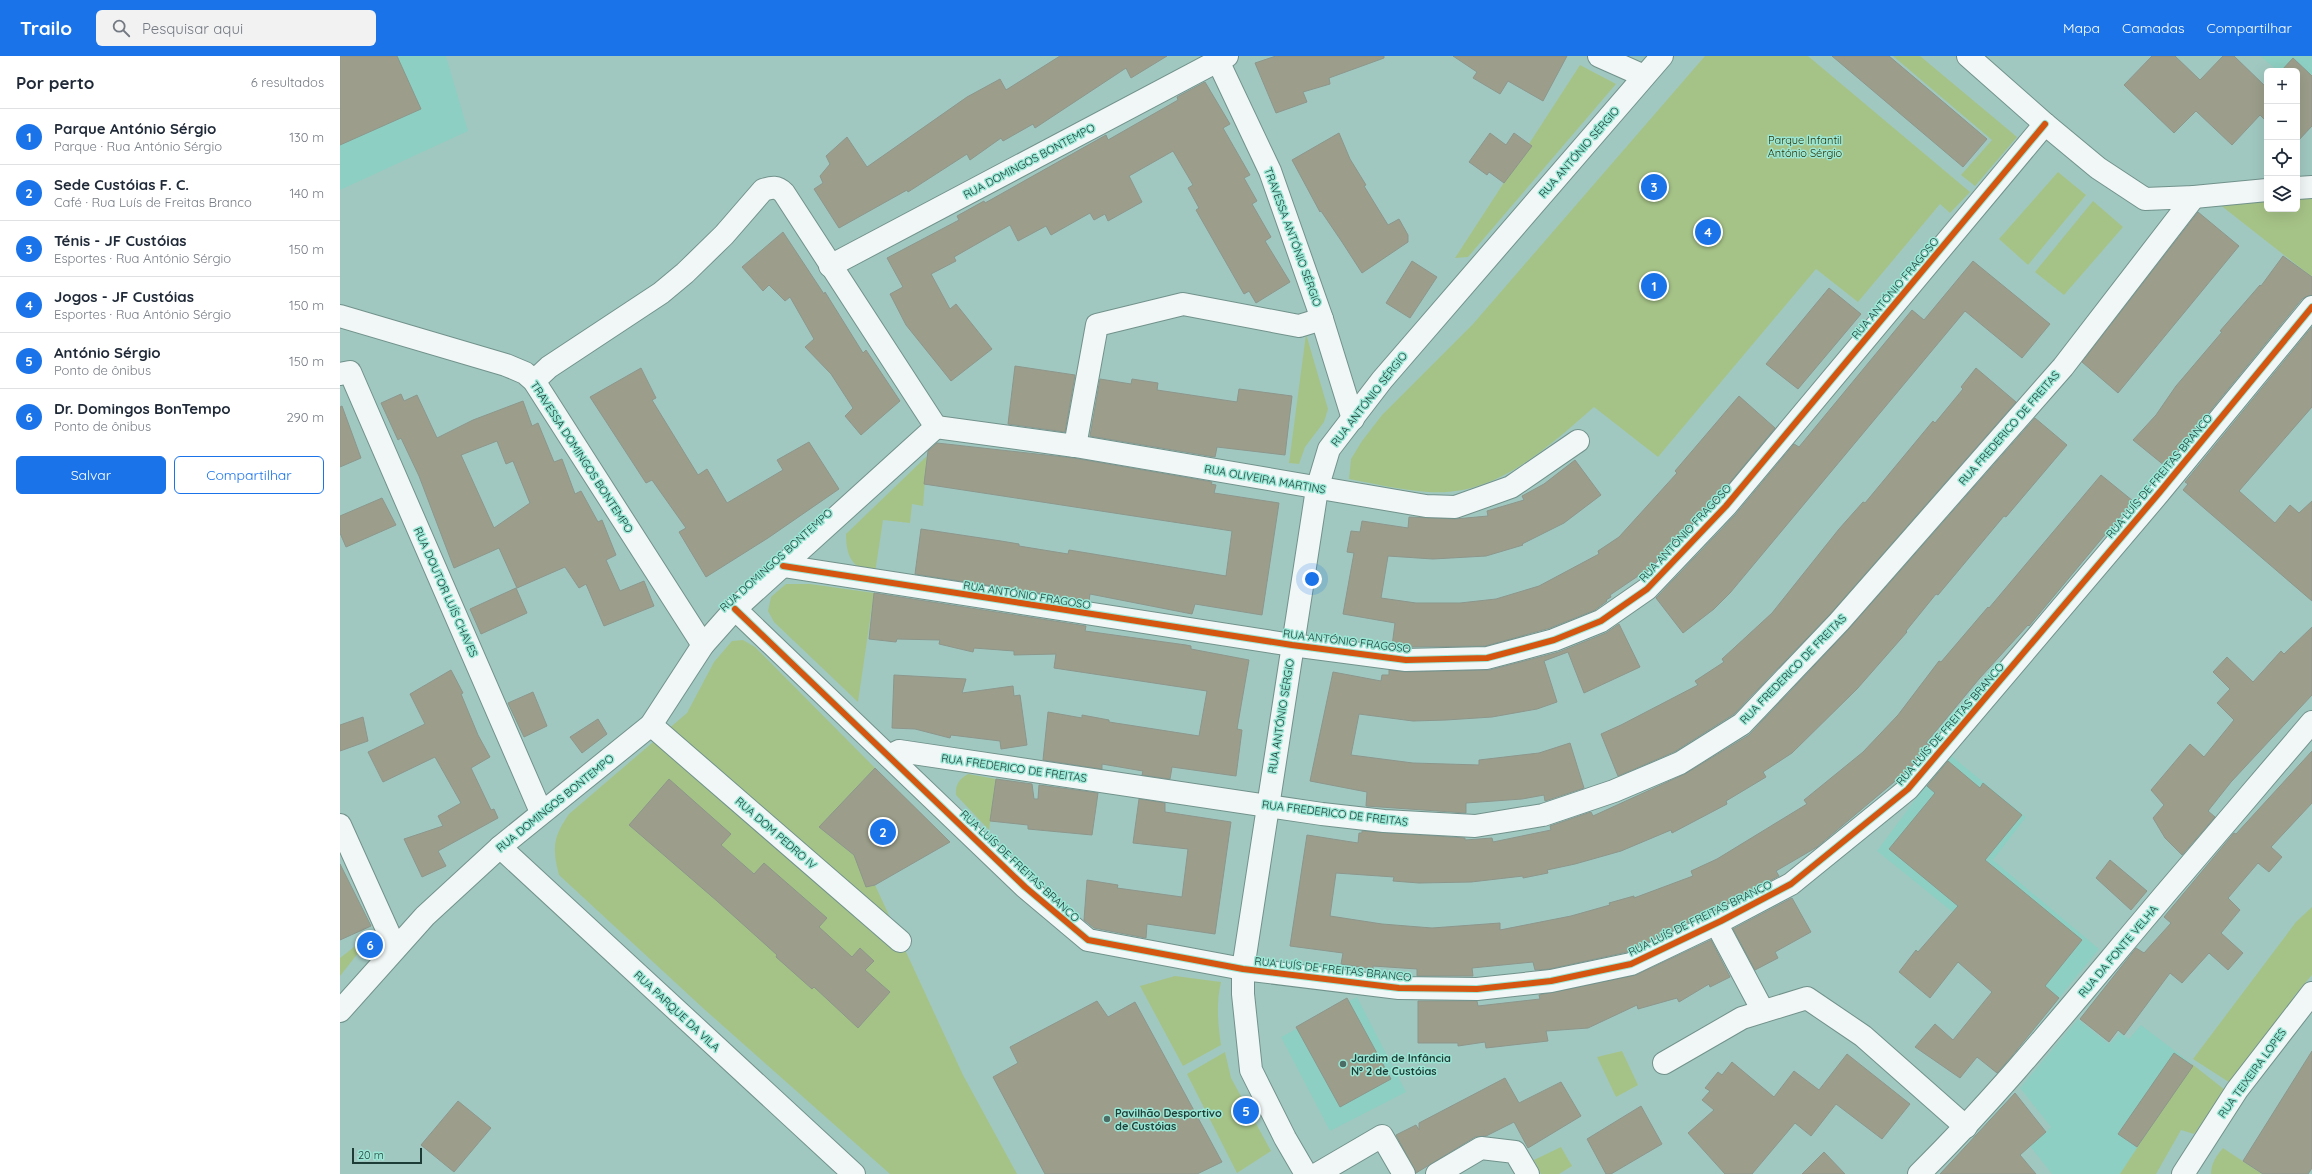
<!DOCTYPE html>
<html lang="pt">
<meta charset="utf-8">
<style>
body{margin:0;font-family:Quicksand,sans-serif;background:#f2f2f3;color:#1f2937}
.controls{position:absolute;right:12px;top:12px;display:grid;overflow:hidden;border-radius:6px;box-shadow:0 4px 16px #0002}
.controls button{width:36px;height:36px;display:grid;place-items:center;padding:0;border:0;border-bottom:1px solid #e0e1e3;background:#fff;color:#1f2937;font:20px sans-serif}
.scale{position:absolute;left:12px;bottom:10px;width:70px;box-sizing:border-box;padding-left:4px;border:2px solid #1d3c36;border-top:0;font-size:11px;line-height:14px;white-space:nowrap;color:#1d3c36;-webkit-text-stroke:3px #9be7d6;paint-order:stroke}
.you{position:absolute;left:972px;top:523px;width:14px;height:14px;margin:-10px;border:3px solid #fff;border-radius:50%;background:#1a73e8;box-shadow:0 0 0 6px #1a73e833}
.badge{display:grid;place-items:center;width:26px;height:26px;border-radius:50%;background:#1a73e8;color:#fff;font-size:13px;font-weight:700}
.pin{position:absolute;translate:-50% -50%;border:2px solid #fff;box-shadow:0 1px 4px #0006}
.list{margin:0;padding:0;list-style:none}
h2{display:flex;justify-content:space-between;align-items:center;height:52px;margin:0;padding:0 16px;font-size:17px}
h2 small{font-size:13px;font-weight:400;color:#747a83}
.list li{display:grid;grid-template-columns:26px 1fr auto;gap:12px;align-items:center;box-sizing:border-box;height:56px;padding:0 16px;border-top:1px solid #e0e1e3}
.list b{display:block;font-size:15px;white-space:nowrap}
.list p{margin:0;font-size:13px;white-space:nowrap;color:#747a83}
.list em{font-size:13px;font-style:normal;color:#747a83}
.actions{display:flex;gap:8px;padding:12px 16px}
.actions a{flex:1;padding:9px 0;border:1px solid #1a73e8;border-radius:6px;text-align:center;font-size:14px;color:#1a73e8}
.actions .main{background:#1a73e8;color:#fff}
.icon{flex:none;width:22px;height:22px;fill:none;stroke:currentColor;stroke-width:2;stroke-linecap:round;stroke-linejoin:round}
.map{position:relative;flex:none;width:1972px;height:1118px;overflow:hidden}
header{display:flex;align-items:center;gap:24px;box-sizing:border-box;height:56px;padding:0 20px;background:#1a73e8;color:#fff}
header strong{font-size:19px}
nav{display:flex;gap:22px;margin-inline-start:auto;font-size:14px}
.search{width:280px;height:36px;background:#f2f2f3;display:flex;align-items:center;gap:10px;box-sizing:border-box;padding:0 14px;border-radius:6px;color:#747a83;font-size:15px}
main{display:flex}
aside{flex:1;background:#fff}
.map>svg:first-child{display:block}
.built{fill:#8dcfc2}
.green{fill:#a6c387}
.building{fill:#9c9e8b;stroke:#8d968b;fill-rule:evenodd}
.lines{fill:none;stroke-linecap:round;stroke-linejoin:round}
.street-casing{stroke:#71928b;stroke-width:24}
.secondary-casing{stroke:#71928b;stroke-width:24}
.street{stroke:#f1f7f6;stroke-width:22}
.secondary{stroke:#f1f7f6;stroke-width:22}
.cycleway-casing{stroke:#9be7d6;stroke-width:8}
.cycleway{stroke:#d45610;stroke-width:6}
.poi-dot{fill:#4b6d66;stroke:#9be7d6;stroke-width:1.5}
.labels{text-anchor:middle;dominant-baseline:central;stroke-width:3;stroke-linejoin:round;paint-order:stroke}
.park-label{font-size:11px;fill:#2c3404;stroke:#9be7d6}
.street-label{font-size:11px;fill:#1d3c36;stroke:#9be7d6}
.poi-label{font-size:11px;font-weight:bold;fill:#1d3c36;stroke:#9be7d6;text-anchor:start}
</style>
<header>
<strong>Trailo</strong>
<div class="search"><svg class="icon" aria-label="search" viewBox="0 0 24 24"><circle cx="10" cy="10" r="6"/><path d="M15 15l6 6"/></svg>Pesquisar aqui</div>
<nav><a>Mapa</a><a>Camadas</a><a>Compartilhar</a></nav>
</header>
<main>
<aside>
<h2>Por perto<small>6 resultados</small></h2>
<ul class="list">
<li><span class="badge">1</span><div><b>Parque António Sérgio</b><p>Parque · Rua António Sérgio</p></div><em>130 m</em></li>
<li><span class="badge">2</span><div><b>Sede Custóias F. C.</b><p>Café · Rua Luís de Freitas Branco</p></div><em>140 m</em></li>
<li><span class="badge">3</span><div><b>Ténis - JF Custóias</b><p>Esportes · Rua António Sérgio</p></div><em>150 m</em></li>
<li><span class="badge">4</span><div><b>Jogos - JF Custóias</b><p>Esportes · Rua António Sérgio</p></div><em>150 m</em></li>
<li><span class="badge">5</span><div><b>António Sérgio</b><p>Ponto de ônibus</p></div><em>150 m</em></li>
<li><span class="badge">6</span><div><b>Dr. Domingos BonTempo</b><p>Ponto de ônibus</p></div><em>290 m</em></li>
</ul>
<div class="actions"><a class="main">Salvar</a><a>Compartilhar</a></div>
</aside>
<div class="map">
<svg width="1972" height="1118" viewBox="0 0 1972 1118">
<rect width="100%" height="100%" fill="#a0c8c0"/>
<g class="built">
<polygon points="0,0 106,0 128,75 0,134"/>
<polygon points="1920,0 1972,0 1972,19 1954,10 1948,15 1938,15"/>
<polygon points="1609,698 1686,761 1653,804 1759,893 1719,942 1537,795"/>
<polygon points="1017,941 1066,1036 990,1075 941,981"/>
<polygon points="1738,963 1769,988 1780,977 1789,983 1801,969 1852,1008 1780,1118 1712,1118 1690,1090 1711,1071 1680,1032"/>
</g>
<g class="green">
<path d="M1365,0H1468L1630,136L1610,157L1600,148L1518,246L1476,213L1318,401L1254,351C1207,392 1155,441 1088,436C1061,434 1035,428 1009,423L1011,403L1022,385L1042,359L1133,268Z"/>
<polygon points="1553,0 1580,0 1677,81 1635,130 1621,119 1652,84"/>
<polygon points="1240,9 1276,28 1128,201 1115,202"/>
<polygon points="1718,116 1746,139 1688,209 1659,183"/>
<polygon points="1972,137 1972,221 1879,148 1927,142 1927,153 1957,153 1957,139"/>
<polygon points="1753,145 1783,171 1724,239 1695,216"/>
<polygon points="966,278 988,353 984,366 965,391 959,408 949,407"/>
<path d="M587,400L583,450L572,448L570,467L543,464L535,517C512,513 506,500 506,478Z"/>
<polygon points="446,528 470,528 534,537 518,646 434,566 428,555 431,541"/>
<path d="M403,584L415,591L535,712L479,771L514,799L526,830L535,829L623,1019L677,1118H550L364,953L219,819C212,792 213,781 229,758L347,657L374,606L392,585Z"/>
<path d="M628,718L656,723L649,774L616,739C615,729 619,723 628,718Z"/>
<polygon points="1972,851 1972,919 1955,939 1895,1030 1853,1003 1956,866"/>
<polygon points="23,884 23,891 0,920 0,902"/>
<path d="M835,920L881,926C876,947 878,968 881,989L843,1010L800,930Z"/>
<polygon points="1282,995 1298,1029 1276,1041 1257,1001"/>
<polygon points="885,996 891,1022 931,1095 897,1117 847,1018"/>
<polygon points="1852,1008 1885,1034 1854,1078 1841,1074 1816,1118 1780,1118"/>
<polygon points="1221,1091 1232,1110 1219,1118 1201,1118 1194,1104"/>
<path d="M1883,1092L1922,1118H1871C1871,1108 1876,1100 1883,1092Z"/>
</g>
<g class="building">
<polygon points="0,0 57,0 81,53 0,89"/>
<polygon points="720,0 827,0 791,22 786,12 695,72 693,68 663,85 661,82 630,104 627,98 568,136 567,134 499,172 474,133 483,127 480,120 490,108 486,100 507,81 527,111 627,41 660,23 666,34"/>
<polygon points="936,0 1044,0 1044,2 989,22 990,28 963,36 967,46 936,57 915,7"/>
<polygon points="1113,0 1227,0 1203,45 1168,25 1160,38 1133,22 1137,16"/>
<polygon points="1492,0 1549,0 1647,83 1623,111"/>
<polygon points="1812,0 1835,0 1860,24 1883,0 1894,0 1926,31 1927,29 1927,66 1920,59 1892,89 1856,55 1834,77 1784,29"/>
<polygon points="1953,2 1972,20 1972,70 1957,86 1957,15 1941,15"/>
<polygon points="865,26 890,68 883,72 910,119 904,122 917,145 912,148 931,181 925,185 950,226 916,247 909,235 904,238 856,154 859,152 848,132 853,129 833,95 789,120 802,146 768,165 765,158 754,164 750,157 711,179 706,170 678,185 670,169 614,201 616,205 591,218 610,253 616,248 652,293 611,325 566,269 550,238 563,231 547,202 619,164 617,160 644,145 645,147 766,79 768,84 838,44 837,41"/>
<polygon points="999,77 1010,103 1026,129 1024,130 1048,169 1059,163 1068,179 1068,186 1022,217 1002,186 981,155 980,156 952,104"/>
<polygon points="1150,77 1166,89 1174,77 1192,90 1164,127 1149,116 1147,119 1129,106"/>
<polygon points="1858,156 1899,190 1778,337 1742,306"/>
<polygon points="443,176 484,238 485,236 523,297 526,294 560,345 521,379 505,360 513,352 491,318 465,291 474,283 450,241 445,245 429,229 423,235 402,211"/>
<polygon points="1943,200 1972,221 1972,239 1962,243 1825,410 1793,384 1816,359 1836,330 1882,276 1880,275 1920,229 1921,230"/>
<polygon points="1072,205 1097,221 1070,262 1046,247"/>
<polygon points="1633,205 1710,268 1682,302 1625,255 1390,537 1374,553 1343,577 1316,542 1395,459 1454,388 1459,391 1572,254 1584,264"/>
<polygon points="1489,232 1521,258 1458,333 1426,308"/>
<polygon points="1972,271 1972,351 1899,435 1935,467 1950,449 1959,457 1972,445 1972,545 1843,434 1848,428 1845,426"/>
<polygon points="675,310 735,319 725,376 668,368"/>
<polygon points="301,312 316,342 312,344 358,419 367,413 387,447 443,414 437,404 469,386 499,433 428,482 366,521 339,476 346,472 312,424 306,427 250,341"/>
<polygon points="1636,312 1676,346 1490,558 1394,658 1334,696 1278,720 1261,678 1281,669 1358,629 1355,625 1384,606 1382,603 1432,557 1499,473 1523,446 1525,447 1593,365 1595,367 1623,333 1621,331"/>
<polygon points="760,323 791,328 792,323 818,327 817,334 897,346 899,333 952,340 945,399 877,391 875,401 750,380"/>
<path d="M61,338L64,345L77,339L97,382L133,364L183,345L192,370L198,367L214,406L222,403L235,438L241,435L258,466L262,464L276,499L266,504L280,535L304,525L314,550L264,570L246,528L239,532L225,511L177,532L159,492L114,512L79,420L61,382L58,384L41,347ZM157,385L166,408L173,405L190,447L154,472L121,399Z"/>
<polygon points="1399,340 1435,372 1377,442 1300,522 1298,520 1270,539 1271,541 1266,544 1267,545 1255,554 1210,572 1145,590 1067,591 1052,590 1055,567 1003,558 1014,497 1007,496 1011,475 1020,476 1022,465 1068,472 1069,461 1115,463 1148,460 1147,455 1184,444 1182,440 1204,428 1235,404 1261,439 1224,467 1182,488 1183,489 1146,500 1093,503 1048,500 1041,542 1076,547 1120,547 1156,543 1199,530 1259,498 1258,495 1279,481 1337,417 1335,415"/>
<polygon points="2,350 21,402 0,411 0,351"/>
<polygon points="1695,362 1727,389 1666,461 1664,460 1598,539 1596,538 1566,575 1567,576 1517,633 1452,697 1423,716 1426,721 1386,745 1387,748 1332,777 1331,774 1281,795 1235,808 1207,814 1208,817 1183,822 1183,820 1131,826 1079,827 1053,825 1054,821 996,817 990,860 1042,868 1092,872 1160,867 1160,874 1231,860 1270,849 1269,847 1294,840 1294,842 1353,820 1351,815 1377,803 1467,748 1464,744 1523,696 1558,659 1599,605 1601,606 1648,551 1649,552 1761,419 1793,445 1689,570 1688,569 1639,623 1586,687 1589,689 1567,715 1477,791 1436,815 1439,820 1375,854 1287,896 1209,913 1195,914 1193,906 1132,912 1133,920 1077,920 1077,913 1033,910 1033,913 1001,908 1003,897 950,890 967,779 1018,787 1019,777 1022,777 1022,775 1125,782 1125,784 1152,782 1153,786 1211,774 1210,770 1251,756 1253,760 1345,718 1409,679 1508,574"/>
<polygon points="597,387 733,402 872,426 871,428 876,429 874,437 939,447 922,559 855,548 852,558 750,538 749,545 575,518 581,473 661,485 679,488 679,490 728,498 729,494 886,520 892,475 584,428 588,395"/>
<polygon points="42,442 56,469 6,491 0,477 0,460"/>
<polygon points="176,532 187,557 141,578 130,553"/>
<polygon points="534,537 746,570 745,575 846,589 851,590 851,593 909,604 897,673 902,674 896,720 832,711 830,723 802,719 803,715 762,708 762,713 703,704 708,656 742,662 742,659 769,664 769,666 859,680 867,635 714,612 716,598 674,599 674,595 634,592 633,596 599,588 600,584 557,583 556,586 529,583"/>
<polygon points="1279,568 1300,611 1244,637 1228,596 1204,605 1217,646 1197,653 1152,661 1106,664 1073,665 1019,658 1011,699 1073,707 1139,709 1139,704 1199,697 1230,687 1244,732 1205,745 1204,739 1182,743 1126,747 1126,757 1026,750 1027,736 970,725 993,616 1041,625 1042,619 1049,619 1049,614 1066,616 1150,614 1219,596 1266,577"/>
<polygon points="1972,571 1972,639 1891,726 1868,755 1875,761 1842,799 1825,782 1813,762 1824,749 1811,734 1850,688 1864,701 1894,664 1877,647 1890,633 1873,616 1887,601 1913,626 1941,595 1944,598"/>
<polygon points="111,614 123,637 121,638 138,679 150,701 131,712 151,754 154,753 158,762 98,795 106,810 82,821 64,783 103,770 98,760 121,747 95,701 43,726 28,696 85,668 70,638"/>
<polygon points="554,619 626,623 622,637 673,630 674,640 680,639 687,689 661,693 660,685 611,679 610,682 575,673 552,672"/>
<polygon points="193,636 207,670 184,681 168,647"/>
<polygon points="23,661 28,685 0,695 0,669"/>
<polygon points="258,663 267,678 242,697 230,681"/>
<polygon points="1972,695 1972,747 1931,791 1942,801 1929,816 1918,807 1888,842 1900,854 1881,877 1903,897 1888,914 1869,897 1842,927 1830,917 1784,979 1778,974 1769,986 1740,963 1796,892 1804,897 1831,867 1824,861 1894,777 1896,778"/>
<polygon points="1608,705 1640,732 1643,727 1682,759 1645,804 1742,884 1705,930 1719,942 1672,1000 1657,1017 1637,1001 1620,1022 1575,991 1595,968 1613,984 1652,936 1618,906 1590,942 1559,916 1576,894 1578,896 1618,850 1549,793 1595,737 1587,730"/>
<polygon points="535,712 610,786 535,829 526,831 514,799 479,771"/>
<polygon points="329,723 391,778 381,789 414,818 424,807 487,862 479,871 512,901 520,892 534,905 525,914 550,936 518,972 474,931 472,933 436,901 437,899 377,845 289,769"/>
<polygon points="656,723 692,728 694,743 698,743 699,729 758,737 752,779 688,773 688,769 650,765"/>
<polygon points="799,743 825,747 825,756 891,766 875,878 807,868 806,882 754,872 744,864 747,824 778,829 777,832 842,841 848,793 793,787"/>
<polygon points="1770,804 1807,835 1791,854 1756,822"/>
<polygon points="0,808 31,870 0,884"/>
<polygon points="1452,842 1471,876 1435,896 1438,902 1415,914 1393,873"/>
<polygon points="1371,884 1390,921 1370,931 1369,928 1339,946 1337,942 1298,953 1297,949 1248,972 1206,975 1208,985 1146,992 1145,986 1118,990 1118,987 1078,987 1078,945 1137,945 1138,950 1200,943 1199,939 1296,919"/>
<polygon points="1007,942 1051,1023 1000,1051 956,971"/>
<polygon points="757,945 768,961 795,946 882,1106 857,1118 705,1118 653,1021 678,1007 670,991"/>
<polygon points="1972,995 1972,1112 1968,1118 1923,1118 1903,1105"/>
<polygon points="1834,997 1853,1010 1797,1091 1778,1078"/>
<polygon points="1507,998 1570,1048 1542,1083 1496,1048 1471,1080 1455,1067 1412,1118 1385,1118 1348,1077 1374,1054 1362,1044 1370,1035 1365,1032 1378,1016 1382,1019 1392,1006 1434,1041 1454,1015 1479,1034"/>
<polygon points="1165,1022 1179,1047 1221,1026 1241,1060 1188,1092 1174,1066 1146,1080 1135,1081 1076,1117 1056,1079 1076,1069 1079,1074 1079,1067"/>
<polygon points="1675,1037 1706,1076 1680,1099 1696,1118 1600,1118"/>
<polygon points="118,1045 151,1072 114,1116 81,1089"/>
<polygon points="1301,1050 1322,1088 1271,1118 1266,1118 1247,1083"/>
<polygon points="1484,1096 1505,1118 1462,1118"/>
</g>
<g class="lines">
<g class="street-casing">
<g id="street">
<polyline points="1259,0 1304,20"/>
<polyline points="1628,0 1705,68 1758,112 1805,143 1854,141 1927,134"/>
<polyline points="878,5 930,115 982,263 1013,363"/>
<polyline points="1957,132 1972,131"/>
<polyline points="490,210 887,0"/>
<polyline points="0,260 166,309 185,317 194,325 363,589"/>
<polyline points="0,318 10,316 201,756"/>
<polyline points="596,371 735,390 1086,450 1115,451 1171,431 1238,385"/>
<polyline points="735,390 757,269 843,248 959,270 982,263"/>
<polyline points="443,510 952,589 1066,604 1147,602 1214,584 1261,565 1307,533 1386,450 1705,68"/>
<polyline points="395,553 685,831 748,884 903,913 1059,932 1137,933 1211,925 1291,908 1381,865 1451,828 1568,733 1819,437 1972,251"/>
<polyline points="311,669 560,885"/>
<polyline points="549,700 559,695 982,758 1044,765 1135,770 1203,759 1274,735 1340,707 1402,668 1499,566 1723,311 1854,141"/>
<polyline points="0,769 55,891"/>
<path d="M160,791L311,669L363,589L395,553L596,371L444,137C437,130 432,131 423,134L384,179L345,217L321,237L209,311L194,325"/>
<polyline points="1376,867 1423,955"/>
<polyline points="1324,1007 1402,962 1467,942 1523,980 1626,1071"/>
<polyline points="966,1118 945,1082 911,1014 903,938 903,913 977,433 989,393 1042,324 1322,0"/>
<polyline points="977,1118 1042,1080 1064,1118"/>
<polyline points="1097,1118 1141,1092 1175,1096 1188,1118"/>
</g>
</g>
<g class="secondary-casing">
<g id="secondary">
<polyline points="0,955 85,860 160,791 514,1118"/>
<path d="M1579,1118C1674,1024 1757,917 1844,816C1887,766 1929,716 1972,666"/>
<polyline points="1843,1118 1897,1034 1972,937"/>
</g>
</g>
<use href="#street" class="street"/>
<use href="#secondary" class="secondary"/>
<g class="cycleway-casing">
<g id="cycleway">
<polyline points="443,510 952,589 1066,604 1147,602 1214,584 1261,565 1307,533 1386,450 1705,68"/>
<polyline points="395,553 685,831 748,884 903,913 1059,932 1137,933 1211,925 1291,908 1381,865 1451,828 1568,733 1819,437 1972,251"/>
</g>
</g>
<use href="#cycleway" class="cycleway"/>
</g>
<g class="poi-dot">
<circle cx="1003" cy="1008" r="4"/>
<circle cx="767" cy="1063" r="4"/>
</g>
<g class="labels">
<g class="park-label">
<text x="1465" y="84">Parque Infantil<tspan x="1465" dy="13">António Sérgio</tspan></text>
</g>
<g class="street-label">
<text transform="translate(1239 96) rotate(-49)">RUA ANTÓNIO SÉRGIO</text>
<text transform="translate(689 105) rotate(-28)">RUA DOMINGOS BONTEMPO</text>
<text transform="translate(953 181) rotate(70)">TRAVESSA ANTÓNIO SÉRGIO</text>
<text transform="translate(1555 232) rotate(-50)">RUA ANTÓNIO FRAGOSO</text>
<text transform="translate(1029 343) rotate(-52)">RUA ANTÓNIO SÉRGIO</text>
<text transform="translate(1669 372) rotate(-49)">RUA FREDERICO DE FREITAS</text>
<text transform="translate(242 401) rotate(57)">TRAVESSA DOMINGOS BONTEMPO</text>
<text transform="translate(1819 420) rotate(-50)">RUA LUÍS DE FREITAS BRANCO</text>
<text transform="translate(925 423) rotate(10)">RUA OLIVEIRA MARTINS</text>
<text transform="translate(1345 477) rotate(-47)">RUA ANTÓNIO FRAGOSO</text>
<text transform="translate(436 504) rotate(-42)">RUA DOMINGOS BONTEMPO</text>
<text transform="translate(106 536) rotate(66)">RUA DOUTOR LUÍS CHAVES</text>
<text transform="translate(687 539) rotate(9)">RUA ANTÓNIO FRAGOSO</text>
<text transform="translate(1007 585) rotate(7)">RUA ANTÓNIO FRAGOSO</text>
<text transform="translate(1453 613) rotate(-46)">RUA FREDERICO DE FREITAS</text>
<text transform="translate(941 660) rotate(-81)">RUA ANTÓNIO SÉRGIO</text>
<text transform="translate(1610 668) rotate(-49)">RUA LUÍS DE FREITAS BRANCO</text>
<text transform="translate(674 712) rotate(8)">RUA FREDERICO DE FREITAS</text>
<text transform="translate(215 747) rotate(-39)">RUA DOMINGOS BONTEMPO</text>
<text transform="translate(995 757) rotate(7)">RUA FREDERICO DE FREITAS</text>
<text transform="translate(436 777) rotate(41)">RUA DOM PEDRO IV</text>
<text transform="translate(680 810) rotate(43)">RUA LUÍS DE FREITAS BRANCO</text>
<text transform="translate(1360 862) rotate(-26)">RUA LUÍS DE FREITAS BRANCO</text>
<text transform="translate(1778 895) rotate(-50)">RUA DA FONTE VELHA</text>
<text transform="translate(993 913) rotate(6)">RUA LUÍS DE FREITAS BRANCO</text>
<text transform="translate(337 955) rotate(43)">RUA PARQUE DA VILA</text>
<text transform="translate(1912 1017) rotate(-54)">RUA TEIXEIRA LOPES</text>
</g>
<g class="poi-label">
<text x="1011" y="1002">Jardim de Infância<tspan x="1011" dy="13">Nº 2 de Custóias</tspan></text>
<text x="775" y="1057">Pavilhão Desportivo<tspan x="775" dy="13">de Custóias</tspan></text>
</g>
</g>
</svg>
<div class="controls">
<button>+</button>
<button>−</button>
<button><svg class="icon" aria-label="locate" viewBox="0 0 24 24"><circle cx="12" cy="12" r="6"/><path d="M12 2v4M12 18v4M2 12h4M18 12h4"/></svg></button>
<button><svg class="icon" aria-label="layers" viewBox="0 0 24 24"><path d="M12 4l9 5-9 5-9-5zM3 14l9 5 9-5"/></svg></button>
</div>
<div class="scale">20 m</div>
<div class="you"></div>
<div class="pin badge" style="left:1314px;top:230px">1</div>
<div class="pin badge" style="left:543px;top:776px">2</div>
<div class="pin badge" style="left:1314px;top:131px">3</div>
<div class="pin badge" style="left:1368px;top:176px">4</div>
<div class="pin badge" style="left:906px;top:1055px">5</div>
<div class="pin badge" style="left:30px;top:889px">6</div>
</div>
</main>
